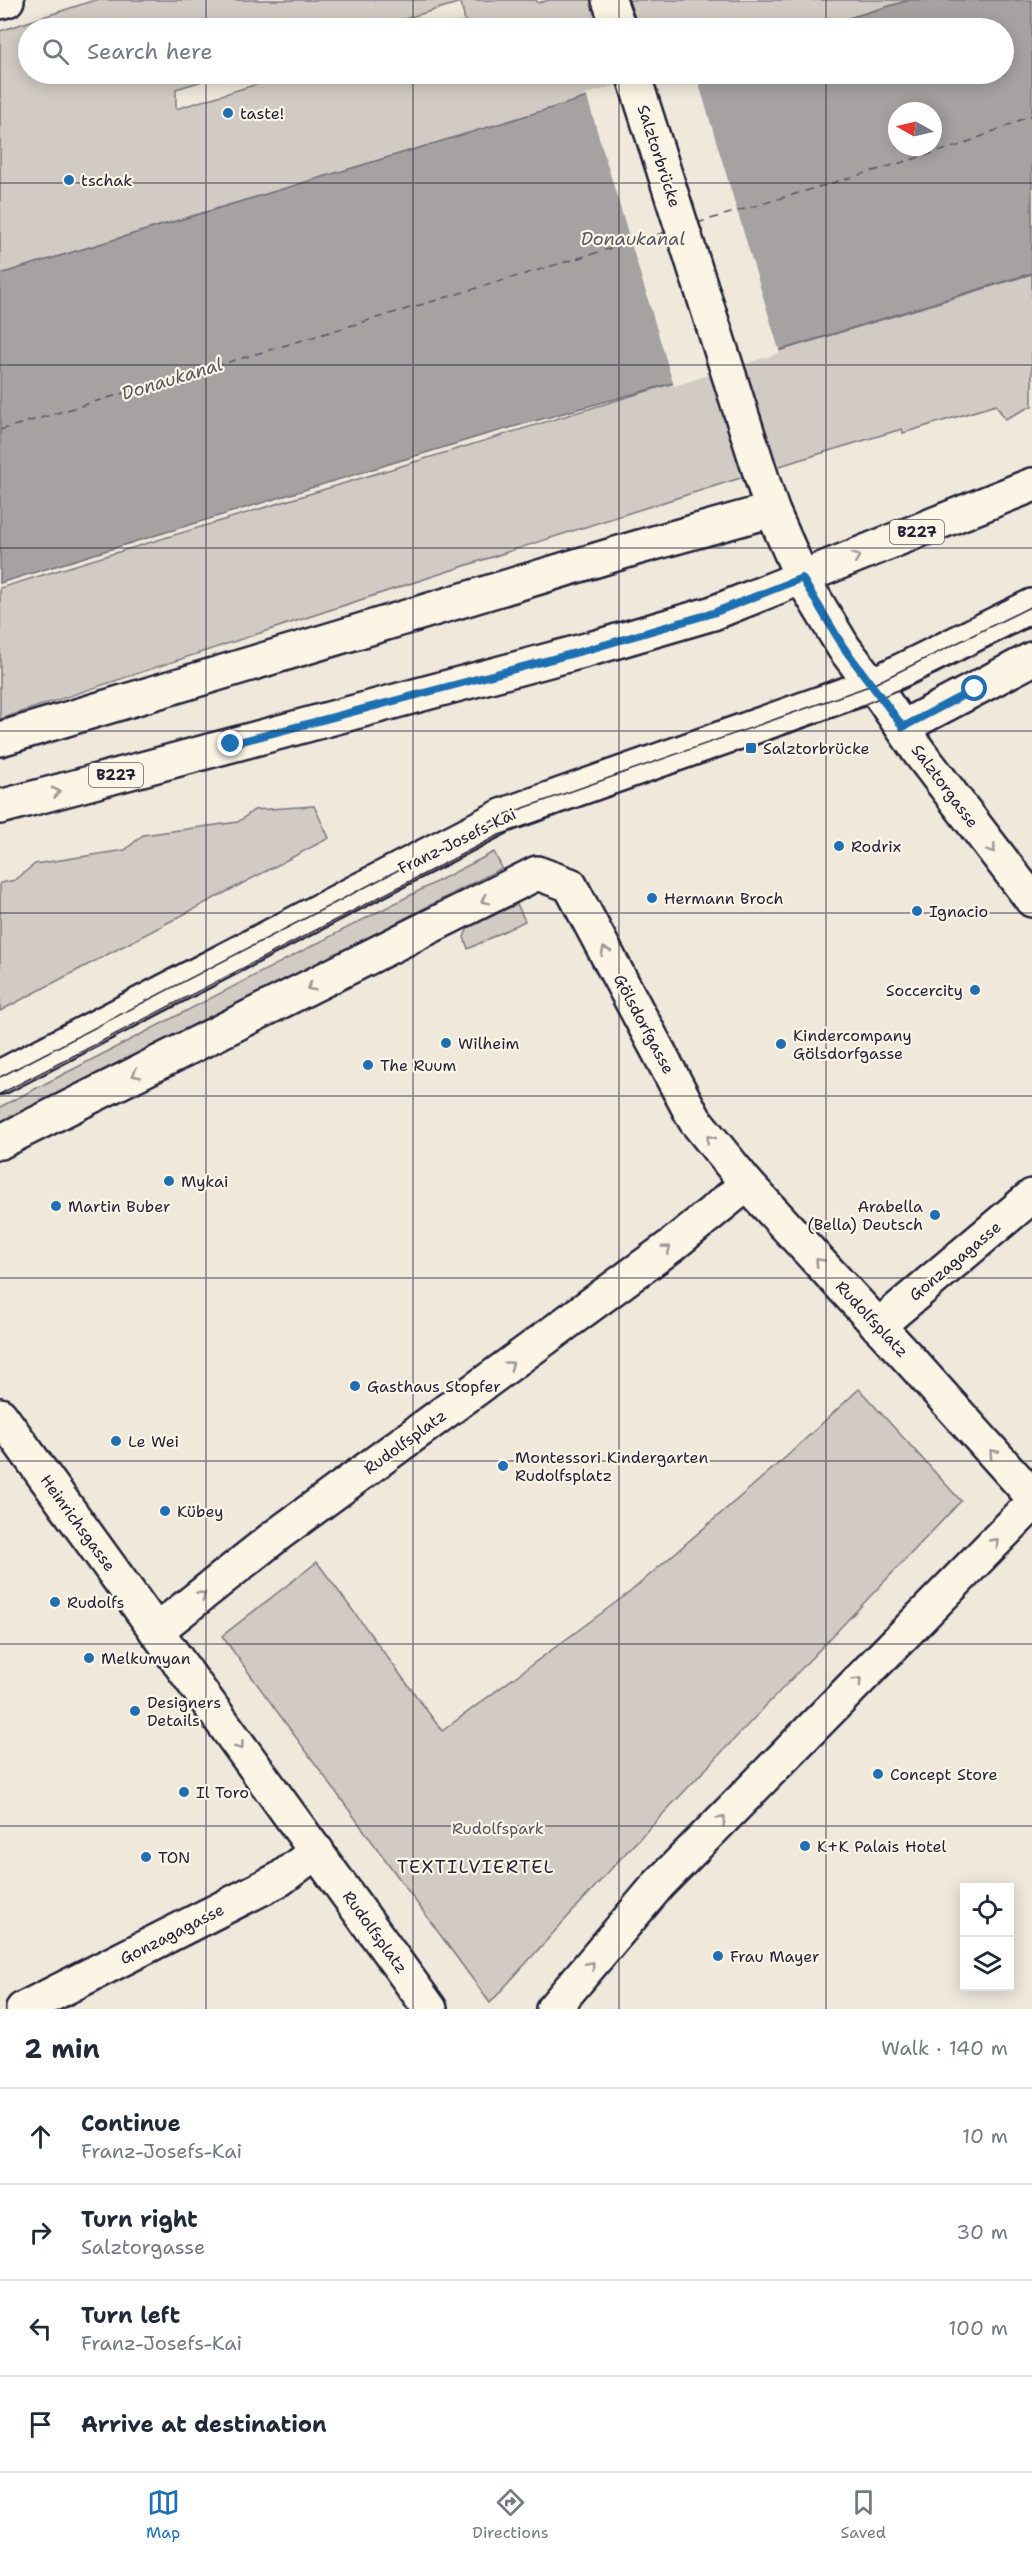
<!DOCTYPE html>
<meta charset="utf-8">
<style>
body{margin:0;font-family:"Shantell Sans",sans-serif;background:#f2f2f3;color:#1f2937}
.controls{position:absolute;right:18px;bottom:18px;display:grid;overflow:hidden;border-radius:0px;box-shadow:0 3px 15px #0003}
.controls button{width:54px;height:54px;display:grid;place-items:center;padding:0;border:0;border-bottom:2px solid #e0e1e3;background:#fff;color:#1f2937;font:30px sans-serif}
.compass{position:absolute;left:888px;top:102px;width:54px;height:54px;border-radius:50%;background:#fff;box-shadow:0 3px 15px #0003;rotate:278deg}
.stop{position:absolute;width:18px;height:18px;margin:-14px;border:4px solid #1f6fb2;border-radius:50%;background:#fff}
.stop.end{background:#1f6fb2;border-color:#fff;box-shadow:0 2px 6px #0008}
.list{margin:0;padding:0;list-style:none}
h2{display:flex;justify-content:space-between;align-items:center;height:78px;margin:0;padding:0 24px;font-size:26px}
h2 small{font-size:20px;font-weight:400;color:#747a83}
.list li{display:grid;grid-template-columns:39px 1fr auto;gap:18px;align-items:center;box-sizing:border-box;height:96px;padding:0 24px;border-top:2px solid #e0e1e3}
.list b{display:block;font-size:22px;white-space:nowrap}
.list p{margin:0;font-size:20px;white-space:nowrap;color:#747a83}
.list em{font-size:20px;font-style:normal;color:#747a83}
.icon{flex:none;width:33px;height:33px;fill:none;stroke:currentColor;stroke-width:2;stroke-linecap:round;stroke-linejoin:round}
.map{position:relative;flex:none;width:1032px;height:2009px;overflow:hidden}
.search{position:absolute;background:#fff;box-shadow:0 3px 15px #0003;left:18px;right:18px;top:18px;height:66px;display:flex;align-items:center;gap:15px;box-sizing:border-box;padding:0 21px;border-radius:33px;color:#747a83;font-size:22px}
.sheet{height:462px;background:#fff}
nav{display:flex;justify-content:space-around;align-items:center;box-sizing:border-box;height:84px;border-top:2px solid #e0e1e3;background:#fff;font-size:16px;color:#747a83}
nav a{display:grid;justify-items:center;gap:3px}
nav .on{color:#1f6fb2}
.map>svg:first-child{display:block}
.green{fill:#d1cbc3;stroke:#7a767f;stroke-width:1.5}
.water{fill:#a6a2a2;stroke:#716f79;stroke-width:1.5;fill-rule:evenodd}
.pier{fill:#efe8db}
.lines{fill:none;stroke-linecap:round;stroke-linejoin:round}
.ferry{stroke:#575564;stroke-width:1.5;stroke-dasharray:8 6;stroke-linecap:butt}
.minor-casing{stroke:#22223b;stroke-width:38}
.major-casing{stroke:#22223b;stroke-width:38}
.minor{stroke:#fcf5e5;stroke-width:33}
.major{stroke:#fcf5e5;stroke-width:33}
.tram{stroke:#22223b;stroke-width:1.5}
.oneway{stroke:#9a9698}
.route{stroke:#1f6fb2;stroke-width:8}
.grid{fill:none;stroke:#22223b;stroke-width:1.5;stroke-opacity:0.55}
.poi-dot{fill:#1f6fb2;stroke:#fcf5e5;stroke-width:2}
.labels{text-anchor:middle;dominant-baseline:central;stroke-width:4.5;stroke-linejoin:round;paint-order:stroke}
.shield{fill:#fcf5e5;stroke:#63616e;stroke-width:1.5}
.shield-label{font-size:15px;font-weight:bold;fill:#22223b}
.poi-label{font-size:16px;fill:#22223b;stroke:#fcf5e5;text-anchor:start}
.street-label{font-size:16px;fill:#22223b;stroke:#fcf5e5}
.park-label{font-size:16px;fill:#575564;stroke:#fcf5e5}
.water-label{font-size:18px;font-style:italic;fill:#575564;stroke:#fcf5e5}
.neighbourhood-label{font-size:18px;letter-spacing:1.5px;fill:#22223b;stroke:#fcf5e5}
</style>
<div class="map">
<svg width="1032" height="2009" viewBox="0 0 1032 2009">
<rect width="100%" height="100%" fill="#efe8db"/>
<filter id="ink" filterUnits="userSpaceOnUse"><feTurbulence type="fractalNoise" baseFrequency=".0167" numOctaves="2"/><feDisplacementMap in="SourceGraphic" scale="12" xChannelSelector="R" yChannelSelector="G"/><feConvolveMatrix kernelMatrix="1 2 1 2 8 2 1 2 1" color-interpolation-filters="sRGB"/></filter>
<g filter="url(#ink)">
<g class="green">
<polygon points="95,0 536,0 538,3 549,0 910,0 815,28 439,28 465,21 461,2 374,28 28,28 28,74 225,74 176,89 176,109 290,74 665,74 0,274 0,31"/>
<path d="M1032,274V406L1005,419L996,405L903,433L902,429C599,519 300,620 0,719V588Z"/>
<polygon points="314,806 329,838 0,1011 0,883 15,880 35,864 125,850 143,835 238,822 254,810"/>
<polygon points="494,852 502,868 0,1128 0,1107"/>
<polygon points="517,904 525,921 468,949 464,937 468,928"/>
<polygon points="859,1389 961,1501 620,1859 490,2003 222,1636 317,1562 442,1731 630,1592 786,1457"/>
</g>
<path class="water" d="M910,0H1032V273L673,383L484,435L0,583V274L665,74H1004V28H815ZM897,111H933V147H897Z"/>
<polygon class="pier" points="655,74 696,74 780,353 674,386 586,94"/>
<g class="lines">
<g class="ferry">
<polyline points="697,223 961,145 1032,115"/>
<polyline points="0,430 666,232"/>
</g>
<g class="minor-casing">
<g id="minor">
<polyline points="609,0 619,28"/>
<polyline points="633,74 772,510 802,578 844,648 882,698 919,752 1032,900"/>
<polyline points="903,727 1032,659"/>
<polyline points="0,739 636,548 772,510"/>
<polyline points="0,1077 504,815 872,685 1032,606"/>
<polyline points="0,1142 537,873 570,885 695,1120 747,1184 910,1360 1032,1496"/>
<polyline points="878,1326 1032,1196"/>
<polyline points="0,1415 430,2009"/>
<polyline points="156,1631 277,1535 671,1246 747,1184"/>
<polyline points="23,2009 280,1879 317,1851"/>
<polyline points="553,2009 658,1885 1032,1504"/>
</g>
</g>
<g class="major-casing">
<g id="major">
<polyline points="0,2 7,0"/>
<polyline points="0,807 590,649 713,613 1032,485"/>
</g>
</g>
<use href="#minor" class="minor"/>
<use href="#major" class="major"/>
<g class="tram">
<polyline points="0,1077 504,815 872,685 1032,606"/>
<polyline points="0,1094 499,835 820,723 936,674 1032,624"/>
</g>
</g>
<defs><path id="oneway-chevron" d="M-2-3.5L2.5 0L-2 3.5" fill="none" stroke-width="1.6" stroke-linecap="round" stroke-linejoin="round" transform="scale(1.5)"/></defs>
<g class="oneway">
<use href="#oneway-chevron" transform="translate(856 557) rotate(-22)"/>
<use href="#oneway-chevron" transform="translate(56 792) rotate(-15)"/>
<use href="#oneway-chevron" transform="translate(992 849) rotate(53)"/>
<use href="#oneway-chevron" transform="translate(485 900) rotate(153)"/>
<use href="#oneway-chevron" transform="translate(605 951) rotate(-118)"/>
<use href="#oneway-chevron" transform="translate(311 987) rotate(153)"/>
<use href="#oneway-chevron" transform="translate(136 1074) rotate(153)"/>
<use href="#oneway-chevron" transform="translate(710 1139) rotate(-129)"/>
<use href="#oneway-chevron" transform="translate(667 1249) rotate(-37)"/>
<use href="#oneway-chevron" transform="translate(819 1262) rotate(-133)"/>
<use href="#oneway-chevron" transform="translate(510 1365) rotate(-36)"/>
<use href="#oneway-chevron" transform="translate(993 1453) rotate(-132)"/>
<use href="#oneway-chevron" transform="translate(995 1542) rotate(-46)"/>
<use href="#oneway-chevron" transform="translate(202 1595) rotate(-38)"/>
<use href="#oneway-chevron" transform="translate(858 1681) rotate(-46)"/>
<use href="#oneway-chevron" transform="translate(240 1746) rotate(54)"/>
<use href="#oneway-chevron" transform="translate(722 1820) rotate(-46)"/>
<use href="#oneway-chevron" transform="translate(591 1965) rotate(-50)"/>
</g>
</g>
<g class="lines" filter="url(#ink)">
<polyline class="route" points="231,744 590,649 713,613 802,578 844,648 903,727 975,689"/>
</g>
<path class="grid" d="M206,0V28M413,0V28M619,0V28M826,0V28M206,74V2009M413,74V2009M619,74V2009M826,74V2009M0,183H1032M0,365H1032M0,548H1032M0,731H1032M0,913H1032M0,1096H1032M0,1278H1032M0,1461H1032M0,1644H1032M0,1826H1032"/>
<g class="poi-dot">
<circle cx="228" cy="113" r="6"/>
<circle cx="69" cy="180" r="6"/>
<rect x="745" y="742" width="12" height="12" rx="3"/>
<circle cx="839" cy="846" r="6"/>
<circle cx="652" cy="898" r="6"/>
<circle cx="917" cy="911" r="6"/>
<circle cx="975" cy="990" r="6"/>
<circle cx="446" cy="1043" r="6"/>
<circle cx="781" cy="1044" r="6"/>
<circle cx="368" cy="1065" r="6"/>
<circle cx="169" cy="1181" r="6"/>
<circle cx="56" cy="1206" r="6"/>
<circle cx="935" cy="1215" r="6"/>
<circle cx="355" cy="1386" r="6"/>
<circle cx="116" cy="1441" r="6"/>
<circle cx="503" cy="1466" r="6"/>
<circle cx="165" cy="1511" r="6"/>
<circle cx="55" cy="1602" r="6"/>
<circle cx="89" cy="1658" r="6"/>
<circle cx="135" cy="1711" r="6"/>
<circle cx="878" cy="1774" r="6"/>
<circle cx="184" cy="1792" r="6"/>
<circle cx="805" cy="1846" r="6"/>
<circle cx="146" cy="1857" r="6"/>
<circle cx="718" cy="1956" r="6"/>
</g>
<g class="labels">
<g class="shield">
<rect x="890" y="520" width="54" height="24" rx="4.5"/>
<rect x="89" y="763" width="54" height="24" rx="4.5"/>
</g>
<g class="shield-label">
<text x="917" y="532">B227</text>
<text x="116" y="775">B227</text>
</g>
<g class="poi-label">
<text x="240" y="113">taste!</text>
<text x="81" y="180">tschak</text>
<text x="763" y="748">Salztorbrücke</text>
<text x="851" y="846">Rodrix</text>
<text x="664" y="898">Hermann Broch</text>
<text x="929" y="911">Ignacio</text>
<text x="963" y="990" text-anchor="end">Soccercity</text>
<text x="793" y="1035">Kindercompany<tspan x="793" dy="18">Gölsdorfgasse</tspan></text>
<text x="458" y="1043">Wilheim</text>
<text x="380" y="1065">The Ruum</text>
<text x="181" y="1181">Mykai</text>
<text x="68" y="1206">Martin Buber</text>
<text x="923" y="1206" text-anchor="end">Arabella<tspan x="923" dy="18">(Bella) Deutsch</tspan></text>
<text x="367" y="1386">Gasthaus Stopfer</text>
<text x="128" y="1441">Le Wei</text>
<text x="515" y="1457">Montessori Kindergarten<tspan x="515" dy="18">Rudolfsplatz</tspan></text>
<text x="177" y="1511">Kübey</text>
<text x="67" y="1602">Rudolfs</text>
<text x="101" y="1658">Melkumyan</text>
<text x="147" y="1702">Designers<tspan x="147" dy="18">Details</tspan></text>
<text x="890" y="1774">Concept Store</text>
<text x="196" y="1792">Il Toro</text>
<text x="817" y="1846">K+K Palais Hotel</text>
<text x="158" y="1857">TON</text>
<text x="730" y="1956">Frau Mayer</text>
</g>
<g class="street-label">
<text transform="translate(659 156) rotate(72)">Salztorbrücke</text>
<text transform="translate(945 786) rotate(53)">Salztorgasse</text>
<text transform="translate(457 841) rotate(-26)">Franz-Josefs-Kai</text>
<text transform="translate(644 1024) rotate(62)">Gölsdorfgasse</text>
<text transform="translate(955 1261) rotate(-40)">Gonzagagasse</text>
<text transform="translate(872 1319) rotate(47)">Rudolfsplatz</text>
<text transform="translate(405 1442) rotate(-36)">Rudolfsplatz</text>
<text transform="translate(78 1523) rotate(54)">Heinrichsgasse</text>
<text transform="translate(375 1932) rotate(54)">Rudolfsplatz</text>
<text transform="translate(172 1934) rotate(-27)">Gonzagagasse</text>
</g>
<g class="park-label">
<text x="498" y="1828">Rudolfspark</text>
</g>
<g class="water-label">
<text x="633" y="239">Donaukanal</text>
<text transform="translate(172 379) rotate(-17)">Donaukanal</text>
</g>
<g class="neighbourhood-label">
<text x="476" y="1867">TEXTILVIERTEL</text>
</g>
</g>
</svg>
<div class="controls">
<button><svg class="icon" aria-label="locate" viewBox="0 0 24 24"><circle cx="12" cy="12" r="6"/><path d="M12 2v4M12 18v4M2 12h4M18 12h4"/></svg></button>
<button><svg class="icon" aria-label="layers" viewBox="0 0 24 24"><path d="M12 4l9 5-9 5-9-5zM3 14l9 5 9-5"/></svg></button>
</div>
<svg class="compass" viewBox="-18 -18 36 36"><path d="M0-13l5 13h-10z" fill="#e53935"/><path d="M0 13l5-13h-10z" fill="#747a83"/></svg>
<div class="stop" style="left:975px;top:689px"></div>
<div class="stop end" style="left:231px;top:744px"></div>
<div class="search"><svg class="icon" aria-label="search" viewBox="0 0 24 24"><circle cx="10" cy="10" r="6"/><path d="M15 15l6 6"/></svg>Search here</div>
</div>
<section class="sheet">
<h2>2 min<small>Walk · 140 m</small></h2>
<ul class="list">
<li><svg class="icon" aria-label="ahead" viewBox="0 0 24 24"><path d="M12 20V5M6 11l6-6 6 6"/></svg><div><b>Continue</b><p>Franz-Josefs-Kai</p></div><em>10 m</em></li>
<li><svg class="icon" aria-label="right" viewBox="0 0 24 24"><path d="M7 20v-9h11M14 6l5 5-5 5"/></svg><div><b>Turn right</b><p>Salztorgasse</p></div><em>30 m</em></li>
<li><svg class="icon" aria-label="left" viewBox="0 0 24 24"><path d="M17 20v-9H6M10 6l-5 5 5 5"/></svg><div><b>Turn left</b><p>Franz-Josefs-Kai</p></div><em>100 m</em></li>
<li><svg class="icon" aria-label="arrive" viewBox="0 0 24 24"><path d="M6 21V4h12l-3 4 3 4H6"/></svg><div><b>Arrive at destination</b></div></li>
</ul>
</section>
<nav>
<a class="on"><svg class="icon" aria-label="map" viewBox="0 0 24 24"><path d="M3 6l6-2 6 2 6-2v14l-6 2-6-2-6 2zM9 4v14M15 6v14"/></svg>Map</a>
<a><svg class="icon" aria-label="directions" viewBox="0 0 24 24"><path d="M12 3l9 9-9 9-9-9zM9 14v-3h6M13 9l2 2-2 2"/></svg>Directions</a>
<a><svg class="icon" aria-label="saved" viewBox="0 0 24 24"><path d="M7 4h10v16l-5-4-5 4z"/></svg>Saved</a>
</nav>
